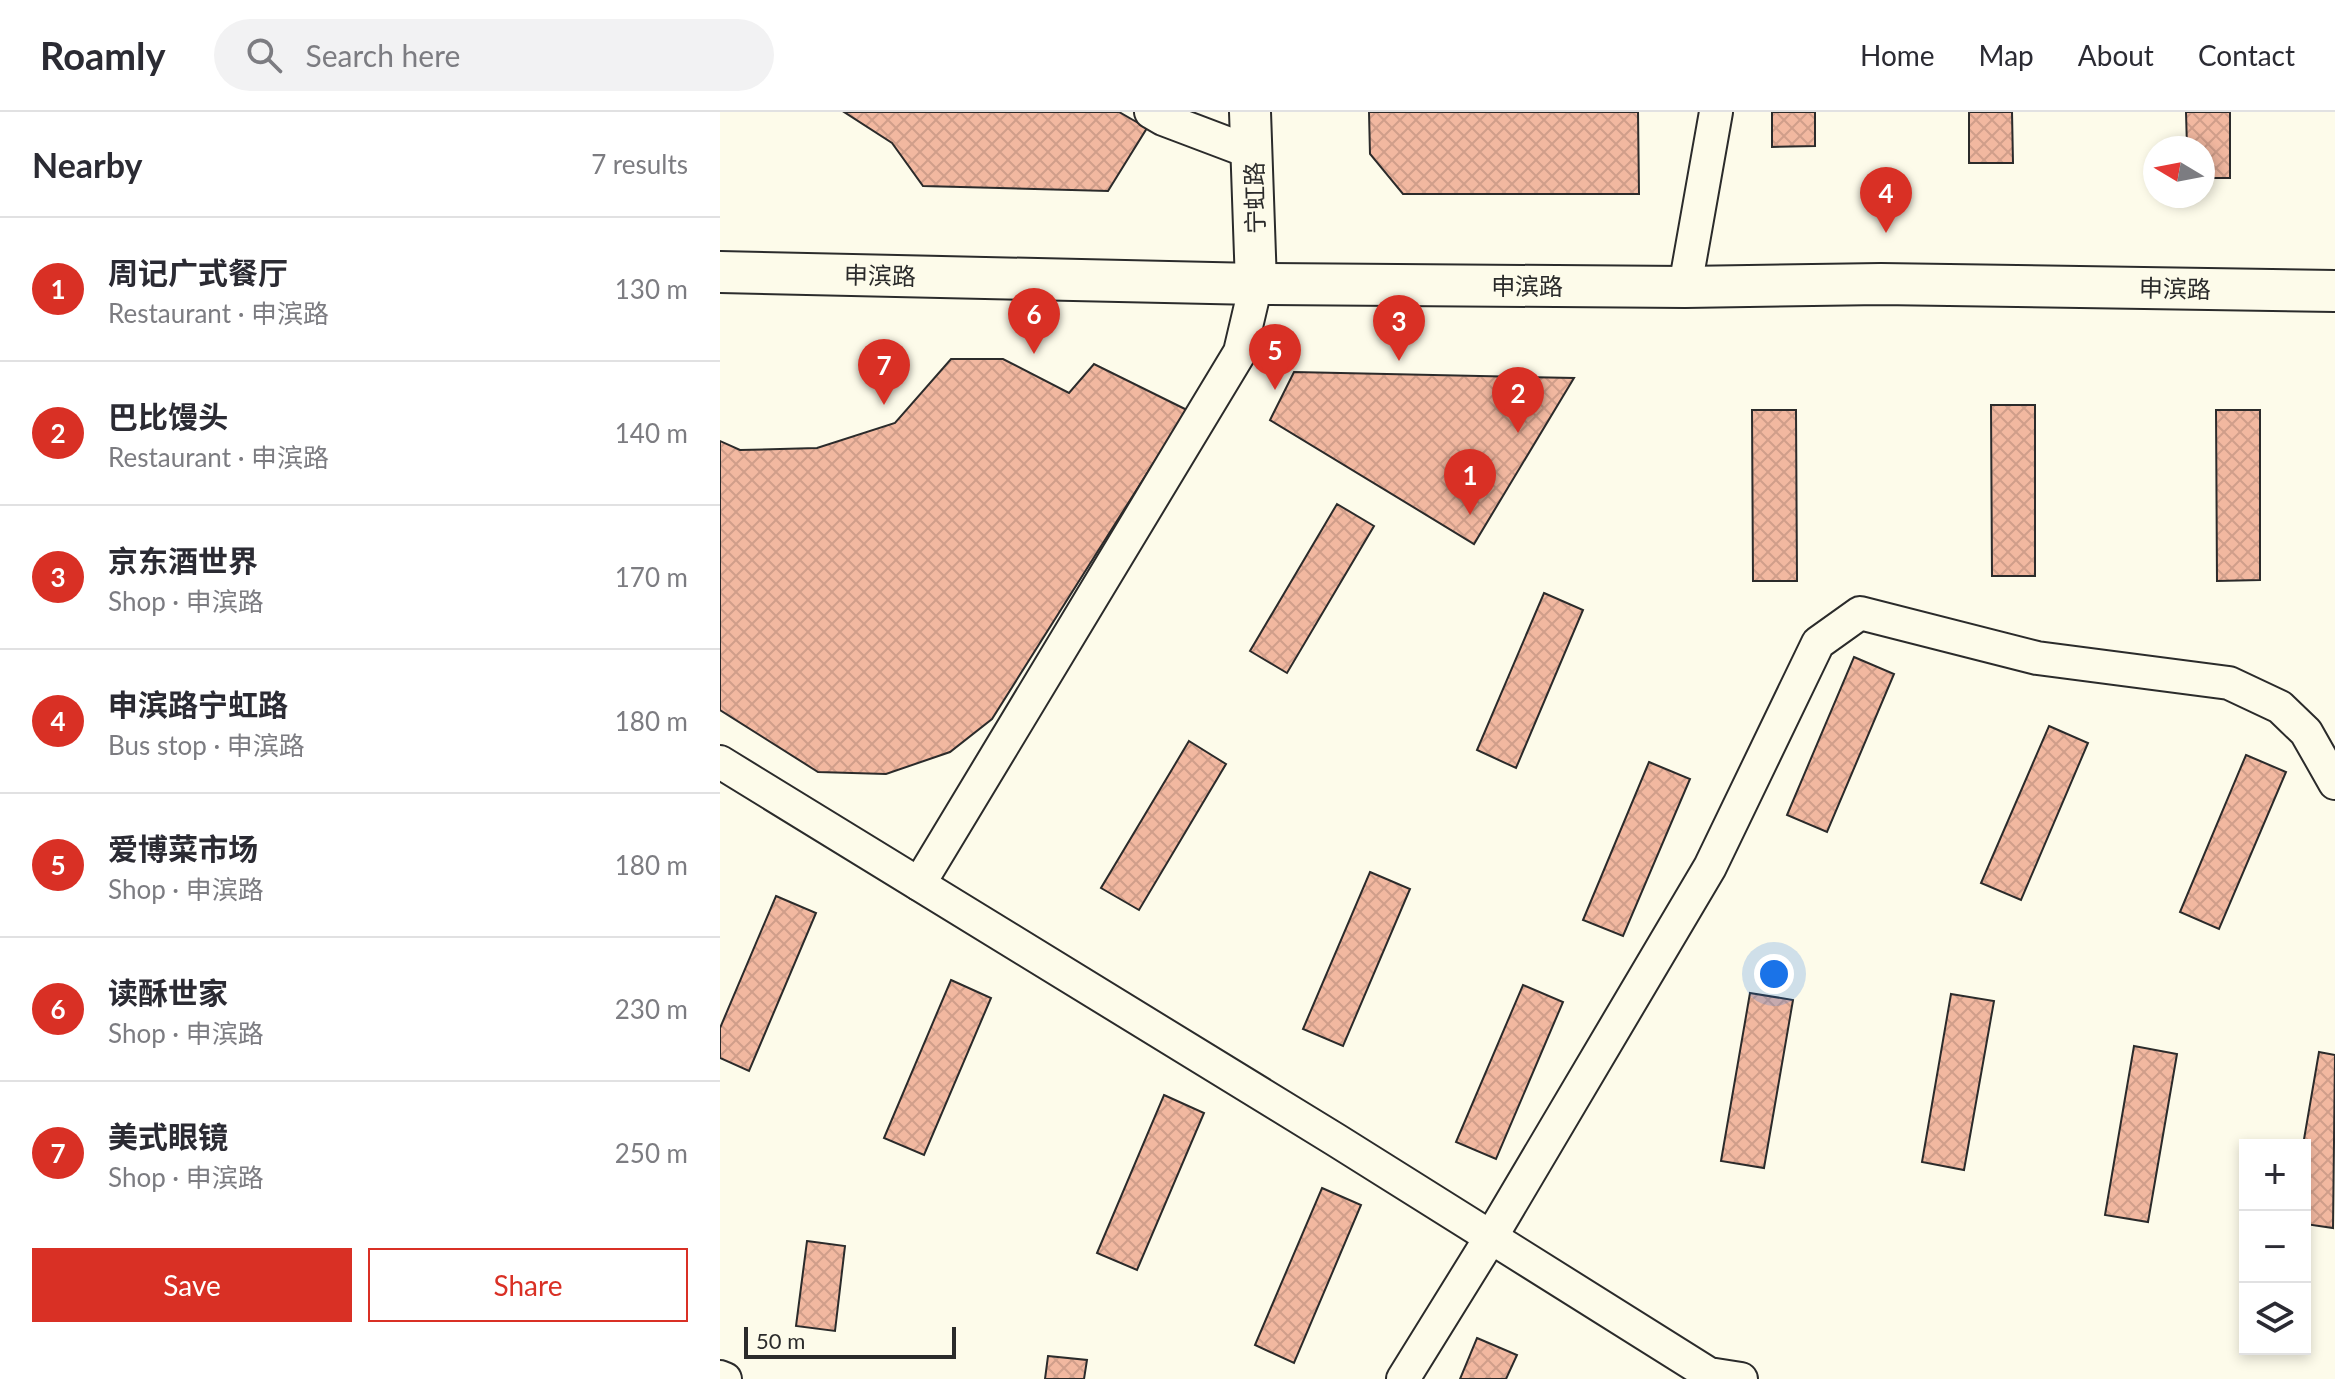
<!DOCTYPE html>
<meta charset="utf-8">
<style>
body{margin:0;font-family:Lato,"Noto Sans SC",sans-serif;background:#f2f2f3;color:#2b2b33}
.controls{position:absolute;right:24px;bottom:24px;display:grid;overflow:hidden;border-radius:0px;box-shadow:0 4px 12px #0003}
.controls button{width:72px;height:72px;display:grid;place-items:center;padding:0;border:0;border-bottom:2px solid #e1e1e2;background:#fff;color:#2b2b33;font:40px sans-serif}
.compass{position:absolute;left:1423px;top:24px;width:72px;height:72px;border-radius:50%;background:#fff;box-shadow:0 4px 12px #0003;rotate:280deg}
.scale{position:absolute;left:24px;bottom:20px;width:212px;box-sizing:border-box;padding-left:8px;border:4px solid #2b2b2b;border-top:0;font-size:22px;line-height:28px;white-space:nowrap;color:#2b2b2b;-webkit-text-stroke:6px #fdfbea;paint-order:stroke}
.you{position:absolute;left:1054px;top:862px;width:28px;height:28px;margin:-20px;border:6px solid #fff;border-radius:50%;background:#1a73e8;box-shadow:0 0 0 12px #1a73e833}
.badge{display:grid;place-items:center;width:52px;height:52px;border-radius:50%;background:#d93025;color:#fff;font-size:26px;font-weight:700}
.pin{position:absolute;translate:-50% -66px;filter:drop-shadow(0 2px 4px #0008)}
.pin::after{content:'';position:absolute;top:42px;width:28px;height:24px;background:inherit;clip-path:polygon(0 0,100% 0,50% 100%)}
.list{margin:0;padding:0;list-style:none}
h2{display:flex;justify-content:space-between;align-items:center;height:104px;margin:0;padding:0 32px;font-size:34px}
h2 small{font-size:26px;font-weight:400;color:#7c7c81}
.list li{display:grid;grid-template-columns:52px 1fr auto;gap:24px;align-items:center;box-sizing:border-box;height:144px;padding:0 32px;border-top:2px solid #e1e1e2}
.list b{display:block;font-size:30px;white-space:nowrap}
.list p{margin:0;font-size:26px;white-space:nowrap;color:#7c7c81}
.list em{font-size:26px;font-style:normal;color:#7c7c81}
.actions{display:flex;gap:16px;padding:24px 32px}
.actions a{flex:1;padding:18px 0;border:2px solid #d93025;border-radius:0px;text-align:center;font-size:28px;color:#d93025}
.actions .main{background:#d93025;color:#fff}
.icon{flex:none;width:44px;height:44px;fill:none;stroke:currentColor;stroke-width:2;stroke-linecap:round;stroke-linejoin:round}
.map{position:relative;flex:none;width:1615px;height:1267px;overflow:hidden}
header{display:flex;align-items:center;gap:48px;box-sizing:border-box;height:112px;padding:0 40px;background:#fff;border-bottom:2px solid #e1e1e2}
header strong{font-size:38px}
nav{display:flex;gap:44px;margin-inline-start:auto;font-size:28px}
.search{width:560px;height:72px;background:#f2f2f3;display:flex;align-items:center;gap:20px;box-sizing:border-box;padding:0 28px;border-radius:44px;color:#7c7c81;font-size:30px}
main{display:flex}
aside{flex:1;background:#fff}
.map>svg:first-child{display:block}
.building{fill:url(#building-cross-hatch);stroke:#2b2b2b;stroke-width:2}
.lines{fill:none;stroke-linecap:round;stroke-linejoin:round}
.minor-casing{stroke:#2b2b2b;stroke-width:36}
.major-casing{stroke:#2b2b2b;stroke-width:44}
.minor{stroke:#fdfbea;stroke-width:32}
.major{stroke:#fdfbea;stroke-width:40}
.labels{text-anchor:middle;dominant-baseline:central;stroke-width:6;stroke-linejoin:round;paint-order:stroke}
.street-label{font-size:24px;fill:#2b2b2b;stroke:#fdfbea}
</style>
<header>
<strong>Roamly</strong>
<div class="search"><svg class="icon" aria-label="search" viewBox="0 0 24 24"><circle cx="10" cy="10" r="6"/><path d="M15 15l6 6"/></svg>Search here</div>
<nav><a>Home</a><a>Map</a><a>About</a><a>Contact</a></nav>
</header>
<main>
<aside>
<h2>Nearby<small>7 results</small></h2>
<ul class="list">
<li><span class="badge">1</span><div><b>周记广式餐厅</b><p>Restaurant · 申滨路</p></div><em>130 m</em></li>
<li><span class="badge">2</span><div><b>巴比馒头</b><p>Restaurant · 申滨路</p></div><em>140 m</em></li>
<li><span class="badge">3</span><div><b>京东酒世界</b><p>Shop · 申滨路</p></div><em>170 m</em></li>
<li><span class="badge">4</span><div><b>申滨路宁虹路</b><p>Bus stop · 申滨路</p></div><em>180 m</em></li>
<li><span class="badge">5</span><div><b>爱博菜市场</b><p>Shop · 申滨路</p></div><em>180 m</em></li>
<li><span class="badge">6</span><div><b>读酥世家</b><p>Shop · 申滨路</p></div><em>230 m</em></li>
<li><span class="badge">7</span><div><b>美式眼镜</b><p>Shop · 申滨路</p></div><em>250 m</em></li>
</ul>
<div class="actions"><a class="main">Save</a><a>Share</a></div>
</aside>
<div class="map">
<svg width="1615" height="1267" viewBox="0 0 1615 1267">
<defs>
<pattern id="building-cross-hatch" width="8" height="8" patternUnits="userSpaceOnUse" patternTransform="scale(2)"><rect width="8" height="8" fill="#f2b8a0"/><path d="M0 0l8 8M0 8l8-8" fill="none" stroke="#d09e8a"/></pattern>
</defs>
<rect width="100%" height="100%" fill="#fdfbea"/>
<g class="building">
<polygon points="124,0 399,0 427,16 388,79 203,74 172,31"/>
<polygon points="649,0 918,0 919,82 683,82 650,42"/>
<polygon points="1052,0 1095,0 1095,34 1052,35"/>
<polygon points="1249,0 1292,0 1293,51 1249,51"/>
<polygon points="1466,0 1510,0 1510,66 1483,66 1483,36 1467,36"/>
<polygon points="231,247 283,247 349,281 374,252 467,298 272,607 230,640 166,662 98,660 0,598 0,329 20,338 97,336 175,311"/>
<polygon points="574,260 854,266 754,432 550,308"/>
<polygon points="1271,293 1315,293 1315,464 1272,464"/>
<polygon points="1032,298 1076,298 1077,469 1033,469"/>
<polygon points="1496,298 1540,298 1540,468 1497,469"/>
<polygon points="617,392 654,414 567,561 530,539"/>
<polygon points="824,481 863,498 796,656 757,638"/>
<polygon points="1134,545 1174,562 1107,720 1067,703"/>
<polygon points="1329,614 1368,631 1301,788 1261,771"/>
<polygon points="469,629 506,652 419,798 381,776"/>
<polygon points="1526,643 1566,660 1499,817 1460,800"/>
<polygon points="929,650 970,667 903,824 863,808"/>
<polygon points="650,760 690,777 623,934 583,917"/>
<polygon points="56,784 96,801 29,959 0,946 0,916"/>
<polygon points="231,868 271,886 204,1043 164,1026"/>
<polygon points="803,873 843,890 776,1047 736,1030"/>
<polygon points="1030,881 1073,888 1044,1056 1001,1049"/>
<polygon points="1231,882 1274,889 1244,1058 1202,1050"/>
<polygon points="1414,934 1457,942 1428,1110 1385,1103"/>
<polygon points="1599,940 1615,943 1613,1116 1585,1112 1583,1033"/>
<polygon points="444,983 484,1001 417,1158 377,1141"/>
<polygon points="602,1076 641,1093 574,1251 535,1233"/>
<polygon points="87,1129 125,1134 115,1219 76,1214"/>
<polygon points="757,1226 797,1243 786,1267 740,1267"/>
<polygon points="328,1244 367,1248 364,1267 325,1267"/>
</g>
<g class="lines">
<g class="minor-casing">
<g id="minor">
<polyline points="431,0 443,7 533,41"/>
<polyline points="965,175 996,0"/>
<polyline points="0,650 616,1028 989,1262 1021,1267"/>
<polyline points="199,772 520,240 536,172"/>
<polyline points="0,1265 5,1267"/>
<polyline points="683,1267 771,1125 990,755 1098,531 1140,501 1317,546 1509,571 1560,595 1586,620 1615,671"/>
</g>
</g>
<g class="major-casing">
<g id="major">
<polyline points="530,0 536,172"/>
<polyline points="0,160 536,172 965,175 1161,172 1615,179"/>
</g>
</g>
<use href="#minor" class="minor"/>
<use href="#major" class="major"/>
</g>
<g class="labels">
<g class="street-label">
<text transform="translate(534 86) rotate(-91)">宁虹路</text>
<text transform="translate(160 163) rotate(1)">申滨路</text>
<text x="807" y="173">申滨路</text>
<text transform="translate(1455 176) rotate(1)">申滨路</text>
</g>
</g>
</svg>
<div class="controls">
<button>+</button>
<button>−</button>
<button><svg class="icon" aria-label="layers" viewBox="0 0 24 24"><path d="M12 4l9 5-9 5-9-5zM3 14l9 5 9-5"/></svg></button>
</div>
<svg class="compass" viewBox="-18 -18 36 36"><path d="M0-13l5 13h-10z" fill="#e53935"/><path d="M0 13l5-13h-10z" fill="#7c7c81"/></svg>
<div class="scale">50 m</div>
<div class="you"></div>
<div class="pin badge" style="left:750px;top:403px">1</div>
<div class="pin badge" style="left:798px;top:321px">2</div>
<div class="pin badge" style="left:679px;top:249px">3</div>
<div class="pin badge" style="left:1166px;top:121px">4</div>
<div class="pin badge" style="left:555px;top:278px">5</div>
<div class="pin badge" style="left:314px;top:242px">6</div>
<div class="pin badge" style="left:164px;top:293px">7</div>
</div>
</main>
